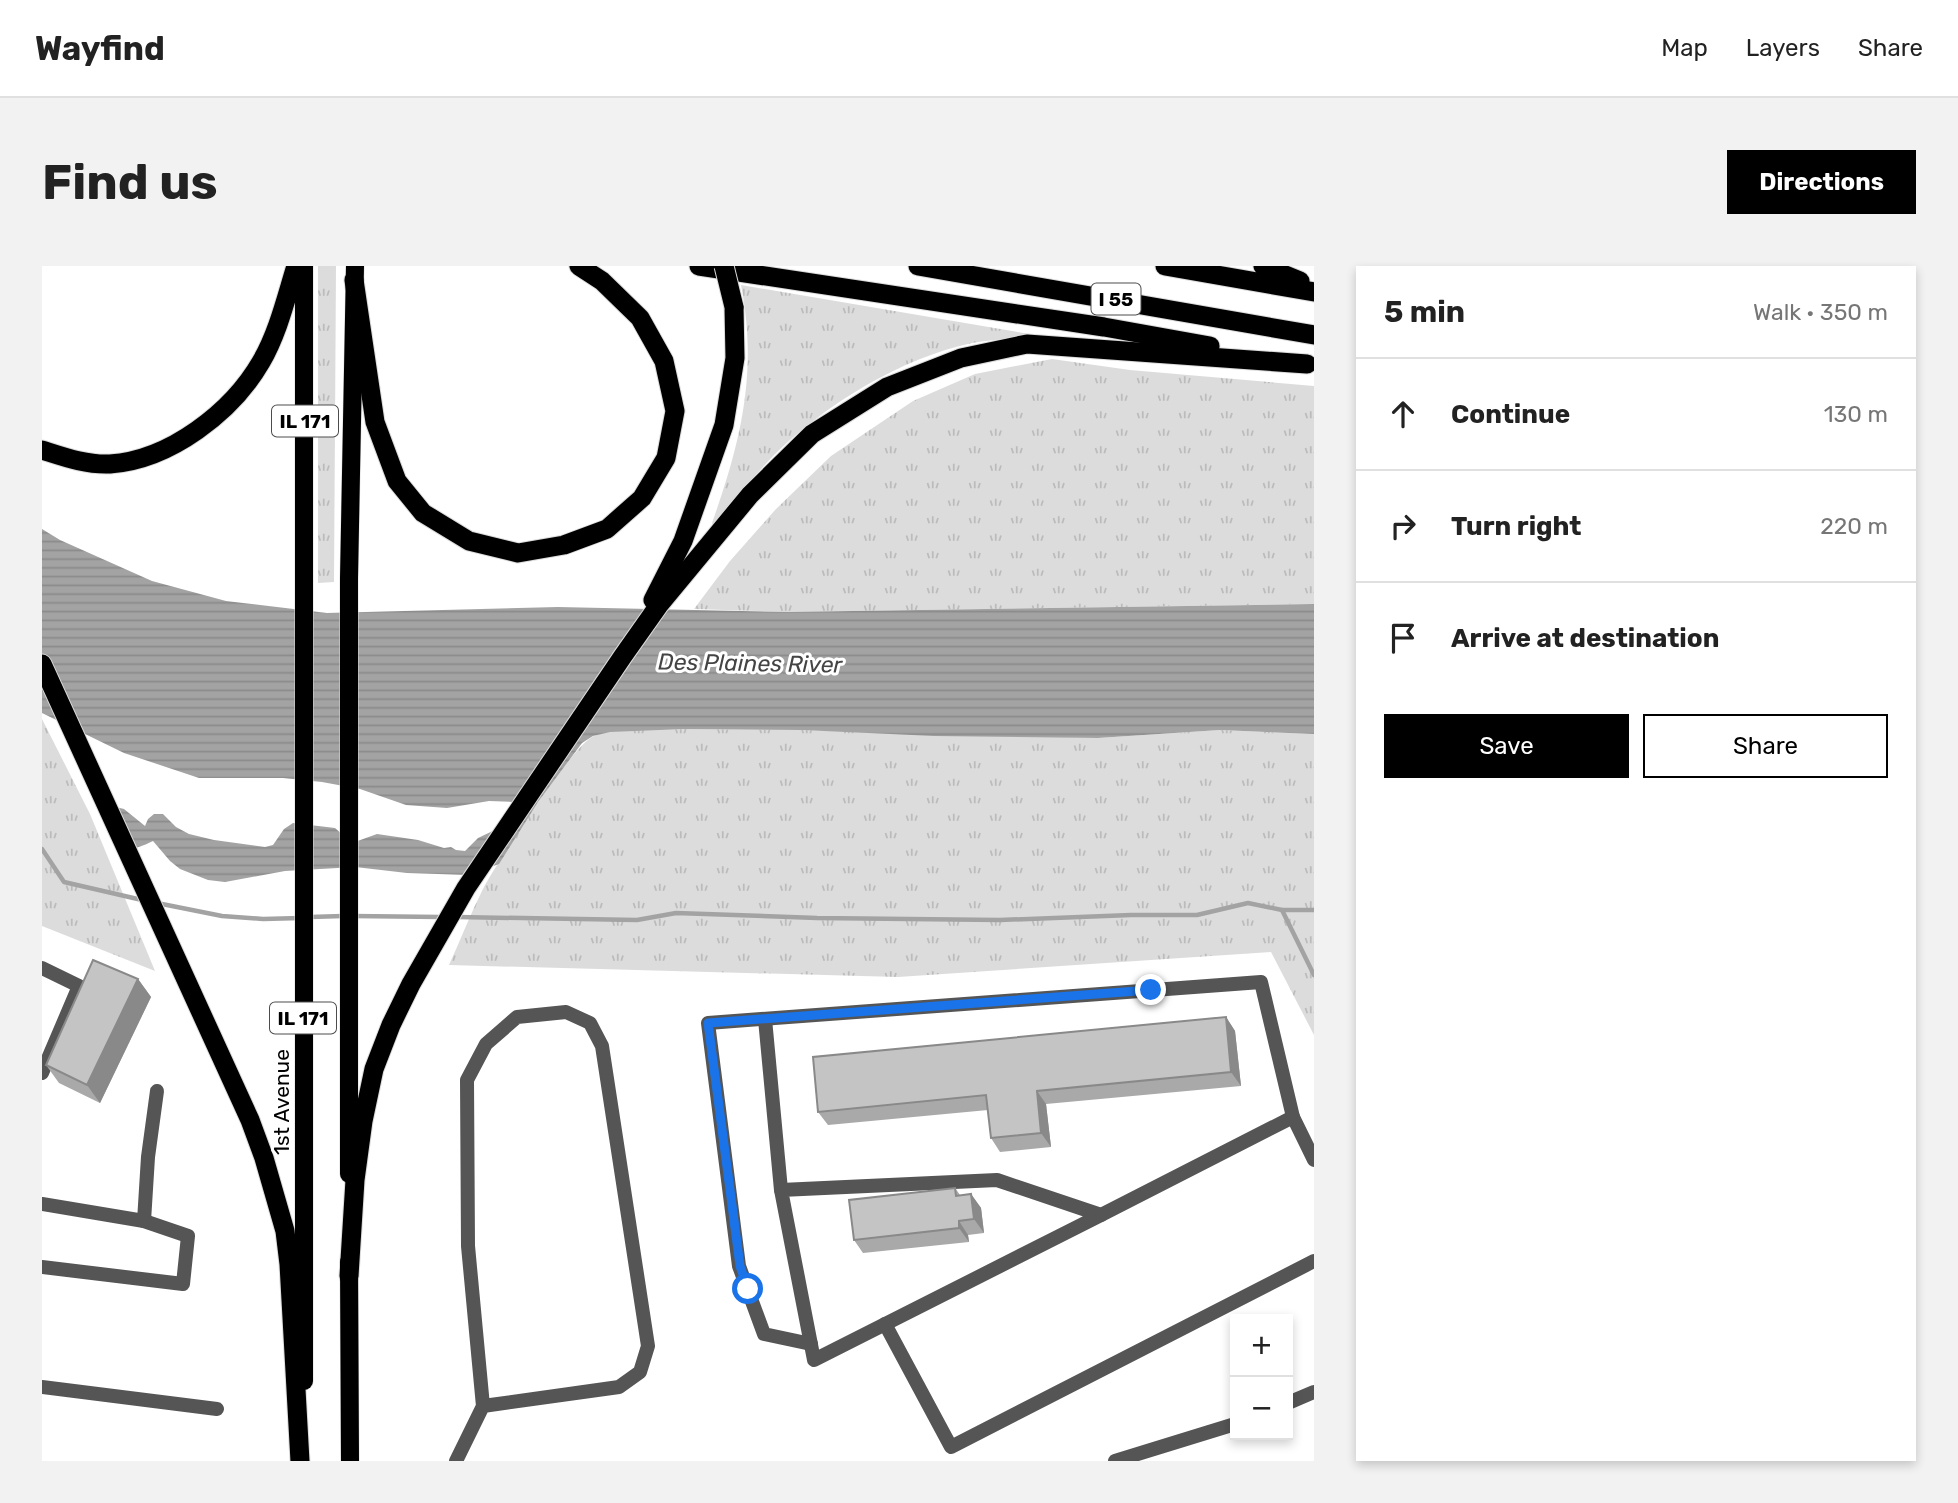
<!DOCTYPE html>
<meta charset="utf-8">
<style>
body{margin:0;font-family:Rubik,sans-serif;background:#f2f2f2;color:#222}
.controls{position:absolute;right:21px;bottom:21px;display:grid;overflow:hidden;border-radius:0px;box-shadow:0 4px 10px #0003}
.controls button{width:63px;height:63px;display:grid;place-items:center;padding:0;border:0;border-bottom:2px solid #e0e0e0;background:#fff;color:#222;font:35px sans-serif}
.stop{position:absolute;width:21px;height:21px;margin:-16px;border:5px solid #1a73e8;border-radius:50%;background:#fff}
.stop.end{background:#1a73e8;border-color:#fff;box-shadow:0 2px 7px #0008}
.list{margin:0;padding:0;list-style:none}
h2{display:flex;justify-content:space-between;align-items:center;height:91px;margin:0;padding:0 28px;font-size:30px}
h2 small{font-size:23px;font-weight:400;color:#767676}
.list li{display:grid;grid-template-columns:46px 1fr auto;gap:21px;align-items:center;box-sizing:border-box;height:112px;padding:0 28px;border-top:2px solid #e0e0e0}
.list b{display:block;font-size:26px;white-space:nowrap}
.list em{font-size:23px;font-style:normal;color:#767676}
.actions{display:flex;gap:14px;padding:21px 28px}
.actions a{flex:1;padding:16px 0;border:2px solid #000;border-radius:0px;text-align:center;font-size:24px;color:#000}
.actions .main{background:#000;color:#fff}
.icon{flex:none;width:38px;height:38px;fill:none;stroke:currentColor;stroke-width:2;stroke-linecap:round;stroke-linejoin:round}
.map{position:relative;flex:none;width:1272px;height:1195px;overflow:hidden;border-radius:0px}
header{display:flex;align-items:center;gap:42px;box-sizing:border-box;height:98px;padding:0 35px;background:#fff;border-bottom:2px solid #e0e0e0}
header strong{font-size:33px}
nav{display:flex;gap:38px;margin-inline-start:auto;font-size:24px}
.intro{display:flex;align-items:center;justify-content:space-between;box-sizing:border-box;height:168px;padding:0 42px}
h1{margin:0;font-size:49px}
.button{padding:18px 32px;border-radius:0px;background:#000;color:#fff;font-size:24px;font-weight:700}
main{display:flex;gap:42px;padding:0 42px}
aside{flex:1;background:#fff;border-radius:0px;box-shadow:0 4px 10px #0003}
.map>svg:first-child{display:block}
.grass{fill:url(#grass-tufts)}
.water{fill:url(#water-rules)}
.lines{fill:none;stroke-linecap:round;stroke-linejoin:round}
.stream{stroke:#a3a3a3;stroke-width:4.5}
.major-casing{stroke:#dbdbdb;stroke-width:19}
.highway-casing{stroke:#dbdbdb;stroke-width:21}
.minor{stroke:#555;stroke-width:14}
.major{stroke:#000;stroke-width:18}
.highway{stroke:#000;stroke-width:19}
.highway-bridge-casing{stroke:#dbdbdb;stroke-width:21;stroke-linecap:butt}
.highway-bridge{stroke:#000;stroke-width:19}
.wall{fill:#a9a9a9}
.shaded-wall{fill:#898989}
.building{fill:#c4c4c4;stroke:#898989;stroke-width:2}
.route{stroke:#1a73e8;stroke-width:9}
.labels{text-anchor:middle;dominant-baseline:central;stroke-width:6;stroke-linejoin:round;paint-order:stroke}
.shield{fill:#fff;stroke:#4c4c4c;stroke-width:2}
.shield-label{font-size:19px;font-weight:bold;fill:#000}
.street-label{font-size:21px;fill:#000;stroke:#fff}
.water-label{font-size:23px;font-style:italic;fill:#444;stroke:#fff}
</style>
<header>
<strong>Wayfind</strong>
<nav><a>Map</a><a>Layers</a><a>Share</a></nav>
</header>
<div class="intro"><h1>Find us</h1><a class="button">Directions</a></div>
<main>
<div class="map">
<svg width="1272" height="1195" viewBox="0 0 1272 1195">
<defs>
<pattern id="grass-tufts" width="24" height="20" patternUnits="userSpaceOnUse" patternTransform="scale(1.75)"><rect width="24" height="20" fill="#dcdcdc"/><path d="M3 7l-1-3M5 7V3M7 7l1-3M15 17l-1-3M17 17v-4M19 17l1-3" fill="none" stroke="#bbb"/></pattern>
<pattern id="water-rules" width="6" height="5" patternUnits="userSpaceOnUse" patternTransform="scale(1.75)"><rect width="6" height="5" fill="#a3a3a3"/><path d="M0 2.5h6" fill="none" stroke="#8b8b8b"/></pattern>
</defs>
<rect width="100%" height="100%" fill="#fff"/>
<g class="grass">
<polygon points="276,0 294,0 292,316 276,317"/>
<path d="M699,19L1011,72C985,73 955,72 930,77C859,92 782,139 731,190C710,212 691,236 672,260L670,257C699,175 716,106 699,19Z"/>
<polygon points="1010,93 1088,104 1272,120 1272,338 746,346 652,343 688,295 734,243 789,190 871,135 933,108"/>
<polygon points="0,453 48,548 113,705 0,660"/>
<path d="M642,463L760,464L1056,472L1178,464L1272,468V769L1229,686L856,711L407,699C418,675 428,649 440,625C452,600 531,478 552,470C575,460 616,464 642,463Z"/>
</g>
<path class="water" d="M0,263L18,274L110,315L184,335L285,347L516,341L746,346L1272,338V468L1178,464L1056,472L892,470L760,464L642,463L568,466L551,470L540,477L496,536L457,598L426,609L365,607L313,601L243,605L183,616L166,614L138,603L128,595L111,575C81,590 69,585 61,551L66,539L82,543L103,560L106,553L112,548H121L134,561L147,568L172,574L223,581L231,579L242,563L251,557L293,562L310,577L335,568L376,574L402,582L409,581L414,584L423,585L436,572L457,562L473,536L447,535L405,542L364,539L318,523L280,516L241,512H157L82,487L0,447Z"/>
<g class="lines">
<g class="stream">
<polyline points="0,583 22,616 100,634"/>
<polyline points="115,637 180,650 221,653 259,652"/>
<polyline points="1240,644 1272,709"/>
<polyline points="310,650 399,651"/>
<polyline points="268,651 301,650"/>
<polyline points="415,651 595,654 634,647 775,652 958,654 1089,649 1155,649 1206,637 1240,644 1272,644"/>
</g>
<g class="major-casing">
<g id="major">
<polyline points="307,908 307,312 313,0"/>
<polyline points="307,996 308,1195"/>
<path d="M262,1115C261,743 265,371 262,0"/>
</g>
</g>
<g class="highway-casing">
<g id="highway">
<polyline points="657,0 1062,61 1168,80"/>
<polyline points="876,0 1272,69"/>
<polyline points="1123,0 1272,26"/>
<polyline points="1221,0 1258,15"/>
<polyline points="312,14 333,156 355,215 381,247 427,275 476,287 522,279 565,263 600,232 624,192 633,145 622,95 598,52 560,15 537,0"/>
<path d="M0,184C22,191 44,199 68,198C128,194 190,146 219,96C236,67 244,32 254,0"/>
<polyline points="611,334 641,275 682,159 693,92 692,41"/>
<polyline points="0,398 208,854 222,892 243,965 247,998 258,1195"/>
<polyline points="307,1010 313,914 321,855 332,803 349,759 369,718 424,622 581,390 617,339 708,229 770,168 845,121 919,92 985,78 1265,98"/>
</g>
</g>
<g class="minor">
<polyline points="0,702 37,720 0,807"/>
<polyline points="723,753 739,924"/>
<polygon points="955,914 1059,949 772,1094 739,924"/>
<polyline points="0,938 102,955 146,970 141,1018 0,1001"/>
<polyline points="1059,949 1251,851"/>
<polyline points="102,955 106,891 115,825"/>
<polyline points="843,1058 909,1181 1272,995"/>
<polyline points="769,1078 722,1068 697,1000 666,757 1219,716 1251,851 1272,894"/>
<polyline points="0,1121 175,1143"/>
<polyline points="1246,1137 1272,1126"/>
<polyline points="414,1195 441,1140 426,980 425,814 444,778 475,751 524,746 548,757 560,780 606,1080 598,1106 577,1121 441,1140"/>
<polyline points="1073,1195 1193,1158"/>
</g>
<use href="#major" class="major"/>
<use href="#highway" class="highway"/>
<g class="highway-bridge-casing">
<polyline id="highway-bridge" points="682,0 692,41"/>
</g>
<use href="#highway-bridge" class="highway-bridge"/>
</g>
<g class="wall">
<polygon points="96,713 109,731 58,837 17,817 4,799"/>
<polygon points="1184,751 1193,765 1199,820 1004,838 1009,881 958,886 949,872 946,844 786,859 776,846"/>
<polygon points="913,922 918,929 929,928 939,942 942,967 926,969 927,976 821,987 812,974"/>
</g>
<g class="shaded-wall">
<polygon points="96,713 109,731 58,837 45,819"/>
<polygon points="1184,751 1193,765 1199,820 1189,806"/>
<polygon points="995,825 1004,838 1009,881 999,867"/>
<polygon points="929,928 939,942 942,967 932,953"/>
<polygon points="917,955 926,969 927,976 917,962"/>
</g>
<g class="building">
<polygon points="51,694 96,713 45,819 4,799"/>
<polygon points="1184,751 1189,806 995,825 999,867 949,872 944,829 776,846 771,791"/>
<polygon points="913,922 914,930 929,928 932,953 917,955 917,962 812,974 807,934"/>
</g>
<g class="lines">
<polyline class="route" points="706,1023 698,1000 666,757 1109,724"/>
</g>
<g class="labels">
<g class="shield">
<rect x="1049.5" y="17.5" width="49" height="31" rx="5"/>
<rect x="230" y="139.5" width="66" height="31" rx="5"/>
<rect x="228" y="736.5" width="66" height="31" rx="5"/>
</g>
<g class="shield-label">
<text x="1074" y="33">I 55</text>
<text x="263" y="155">IL 171</text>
<text x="261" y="752">IL 171</text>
</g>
<g class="street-label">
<text transform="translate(239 836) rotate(-90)">1st Avenue</text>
</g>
<g class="water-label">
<text transform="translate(708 397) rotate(1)">Des Plaines River</text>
</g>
</g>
</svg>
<div class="controls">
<button>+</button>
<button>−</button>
</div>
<div class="stop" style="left:706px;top:1023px"></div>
<div class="stop end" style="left:1109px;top:724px"></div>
</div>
<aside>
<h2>5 min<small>Walk · 350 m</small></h2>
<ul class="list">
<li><svg class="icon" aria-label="ahead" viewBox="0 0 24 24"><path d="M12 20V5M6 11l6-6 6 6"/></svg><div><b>Continue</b></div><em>130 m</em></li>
<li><svg class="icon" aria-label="right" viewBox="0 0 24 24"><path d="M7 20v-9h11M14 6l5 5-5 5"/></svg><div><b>Turn right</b></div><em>220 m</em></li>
<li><svg class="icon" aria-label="arrive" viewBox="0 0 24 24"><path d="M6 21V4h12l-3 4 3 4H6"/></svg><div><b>Arrive at destination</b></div></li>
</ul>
<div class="actions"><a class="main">Save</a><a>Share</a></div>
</aside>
</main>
